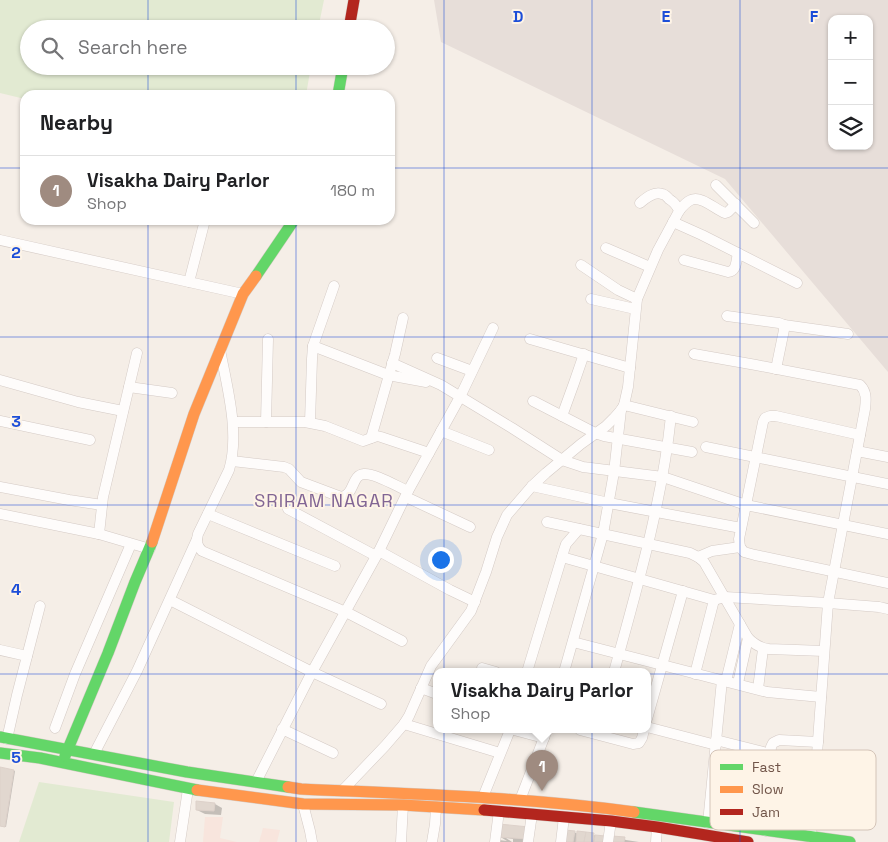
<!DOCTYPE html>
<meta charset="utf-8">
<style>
body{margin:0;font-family:"Space Grotesk",sans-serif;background:#f2f2f2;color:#202124}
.controls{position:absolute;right:15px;top:15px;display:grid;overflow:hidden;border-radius:10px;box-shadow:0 1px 4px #0004}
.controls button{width:45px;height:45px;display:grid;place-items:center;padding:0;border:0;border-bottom:1px solid #e0e0e0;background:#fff;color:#202124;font:25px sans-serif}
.you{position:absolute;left:440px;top:559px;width:18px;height:18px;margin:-12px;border:4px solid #fff;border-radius:50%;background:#1a73e8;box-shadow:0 0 0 8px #1a73e833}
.badge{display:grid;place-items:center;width:32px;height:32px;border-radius:50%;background:#9f8b80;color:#fff;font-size:16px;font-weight:700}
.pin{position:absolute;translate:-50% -41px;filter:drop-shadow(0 1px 2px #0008)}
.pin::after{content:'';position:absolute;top:26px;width:18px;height:15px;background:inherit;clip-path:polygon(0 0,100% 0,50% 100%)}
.popup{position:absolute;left:433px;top:668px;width:218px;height:65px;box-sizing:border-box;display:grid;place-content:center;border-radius:10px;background:#fff;filter:drop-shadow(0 1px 4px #0005);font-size:16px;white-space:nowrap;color:#757577}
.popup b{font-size:19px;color:#202124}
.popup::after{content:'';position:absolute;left:50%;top:100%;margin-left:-10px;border:10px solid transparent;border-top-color:#fff}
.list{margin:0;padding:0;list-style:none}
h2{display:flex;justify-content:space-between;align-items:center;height:65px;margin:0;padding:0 20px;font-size:21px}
h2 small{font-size:16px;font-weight:400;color:#757577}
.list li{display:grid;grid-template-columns:32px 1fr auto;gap:15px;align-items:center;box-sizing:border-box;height:70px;padding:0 20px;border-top:1px solid #e0e0e0}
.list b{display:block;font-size:19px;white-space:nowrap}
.list p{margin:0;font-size:16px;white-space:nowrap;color:#757577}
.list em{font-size:16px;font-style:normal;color:#757577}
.icon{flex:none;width:28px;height:28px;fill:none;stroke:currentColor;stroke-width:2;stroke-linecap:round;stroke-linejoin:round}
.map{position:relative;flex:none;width:888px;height:842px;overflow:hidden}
.search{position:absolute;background:#fff;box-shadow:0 1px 4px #0004;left:20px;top:20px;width:375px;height:55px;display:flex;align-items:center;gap:12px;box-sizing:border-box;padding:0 18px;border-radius:28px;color:#757577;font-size:19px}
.panel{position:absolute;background:#fff;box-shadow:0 1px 4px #0004;left:20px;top:90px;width:375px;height:135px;border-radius:15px}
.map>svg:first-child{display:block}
.commercial{fill:#f8e5dd}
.industrial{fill:#e7ded9;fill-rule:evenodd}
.green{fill:#e2ead2}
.shadow{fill:#0003}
.building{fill:#e1d7cf;stroke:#ddd1ca}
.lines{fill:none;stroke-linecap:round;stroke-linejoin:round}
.street-casing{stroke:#d4cac5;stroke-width:11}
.fast-casing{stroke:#d4cac4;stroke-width:12}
.slow-casing{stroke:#d4cac4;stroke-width:12}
.jam-casing{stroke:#d4cac4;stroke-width:12}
.street{stroke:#fefcfb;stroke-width:10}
.fast{stroke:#63d668;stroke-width:11}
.slow{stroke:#ff974d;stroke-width:11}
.jam{stroke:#b3261e;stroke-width:11}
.grid{fill:none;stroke:#1d4ed8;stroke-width:1;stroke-opacity:0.55}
.labels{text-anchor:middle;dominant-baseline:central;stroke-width:4;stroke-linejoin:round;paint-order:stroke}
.neighbourhood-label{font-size:18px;letter-spacing:1px;fill:#816594;stroke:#fef4e7}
.key{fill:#fef4e7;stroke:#d4c4b8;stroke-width:1}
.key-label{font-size:14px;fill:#715549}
.grid-label{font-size:16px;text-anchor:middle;font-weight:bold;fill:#1d4ed8;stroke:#fef4e7;stroke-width:4;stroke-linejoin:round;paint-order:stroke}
</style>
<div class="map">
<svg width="888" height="842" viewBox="0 0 888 842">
<rect width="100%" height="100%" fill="#f5eee7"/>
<g class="commercial">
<polygon points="205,817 223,817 220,838 237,842 203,842"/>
<polygon points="263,828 280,830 277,842 259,842"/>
</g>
<path class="industrial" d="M434,0H888V372L725,179L441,42ZM832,19H869V146H832Z"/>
<g class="green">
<polygon points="0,0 324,0 318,29 29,29 29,66 311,66 306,95 25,95 25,99 0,93"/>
<polygon points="39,782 174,802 169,842 19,842"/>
</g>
<g class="shadow">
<polygon points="0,768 15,771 6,827 0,826"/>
<polygon points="197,803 215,804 222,808 221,815 205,814 197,810"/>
<polygon points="529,828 529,842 513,842 513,839 506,838 512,842 499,842 499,840 507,841 499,836"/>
<polygon points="574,832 578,834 594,835 607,842 565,842"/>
<polygon points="624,839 626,840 639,842 612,842"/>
</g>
<g class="building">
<polygon points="0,767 14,770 5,827 0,826"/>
<polygon points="196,801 215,803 214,811 196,810"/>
<polygon points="499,824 529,827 528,839 498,837"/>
<polygon points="565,830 575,831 573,842 564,842"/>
<polygon points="577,831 586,832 584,842 576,842"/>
<polygon points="586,832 594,833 593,842 584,842"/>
<polygon points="595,835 605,836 604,842 594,842"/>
<polygon points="612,836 625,837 624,842 611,842"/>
</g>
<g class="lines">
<g class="street-casing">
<g id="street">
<polyline points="716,185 754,223"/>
<path d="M679,211C682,207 686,202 691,200C701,195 716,210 725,213L728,212L736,204"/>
<polyline points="673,222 702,235 797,283"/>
<polyline points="0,240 243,294"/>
<polyline points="606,248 650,267"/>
<path d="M684,260L728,272C737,271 736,261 738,253"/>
<polyline points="581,265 618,290 637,299"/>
<polyline points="189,282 205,220"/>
<polyline points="591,299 635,309"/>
<polyline points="727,316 779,323 784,325 784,330 776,369"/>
<polyline points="784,325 848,334"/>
<polyline points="530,339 630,368"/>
<polyline points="313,346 388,375 426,382"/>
<path d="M220,350C227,386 240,434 229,470L198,534C196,542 197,546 202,551L346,612L402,641"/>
<path d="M694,354L756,365L860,385C867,392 866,400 865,409L828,603L811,837"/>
<polyline points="437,358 472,371"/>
<polyline points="392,363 441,385 512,428 562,460 583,467 663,477 746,505 888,534"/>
<polyline points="0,380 78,402 123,411"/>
<polyline points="129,387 172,393"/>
<polyline points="533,401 595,433 604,436 692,452"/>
<polyline points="624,405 693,422"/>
<polyline points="562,416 574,383 584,354"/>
<polyline points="0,421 90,440"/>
<polyline points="233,422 305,422 325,426 363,441 377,436 381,437 429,453"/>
<polyline points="266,422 268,339"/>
<polyline points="310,422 312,359 313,346 334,286"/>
<polyline points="441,431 489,450"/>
<polyline points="860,435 776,416 770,416 765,418 763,422 739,539 740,547 744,552 755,555 888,583"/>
<polyline points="371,438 395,354 403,318"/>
<polyline points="706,447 888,484"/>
<polyline points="857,451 888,457"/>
<path d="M232,461L284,467L289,469L301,482L341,497C355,495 351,475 364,474C375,473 398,487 408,491"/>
<polyline points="532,486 609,503 741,528"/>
<polyline points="0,487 69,500 102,505"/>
<polyline points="406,497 470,527"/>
<polyline points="288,509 376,556"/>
<polyline points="0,514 99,534 150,549"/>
<polyline points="208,514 335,566"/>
<path d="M547,522L690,553L698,557L704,562L748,638C754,644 760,648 769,649L824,651"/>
<polyline points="99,534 103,497 137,353"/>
<polyline points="379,551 450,590 475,602"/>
<polyline points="562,557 714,600 725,597 828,603 879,607 888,609"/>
<polyline points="698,557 712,551 740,547"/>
<polyline points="170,600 312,672 256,782"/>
<polyline points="573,642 767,692 821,697"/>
<polyline points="0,650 27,656"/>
<polyline points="482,668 496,672"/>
<polyline points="527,672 564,550 566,544 579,529"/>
<polyline points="564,672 603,534 614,472 621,410"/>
<path d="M614,672C637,588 662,503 671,416"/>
<polyline points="695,674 714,600"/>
<polyline points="726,681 740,624"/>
<polyline points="738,683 748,638"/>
<polyline points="421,688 437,694"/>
<polyline points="758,689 763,649"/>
<polyline points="381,704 312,672 379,551 408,491 460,397 493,328"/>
<polyline points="647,719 683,591"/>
<polyline points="404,724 500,753"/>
<polyline points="647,727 716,745"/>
<polyline points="55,728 75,674 131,544"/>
<polyline points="282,729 333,753"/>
<polyline points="514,730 544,738"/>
<polyline points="580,730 633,744 639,743 642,738 644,730"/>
<polyline points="7,739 17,695 40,606"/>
<polyline points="716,740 771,754"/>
<polyline points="94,754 137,671 197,539"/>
<polyline points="769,786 815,787"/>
<path d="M342,791L385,746L404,724L409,716L431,666L471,611L486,572L497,537L507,515L532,486L546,473L581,444L606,426L614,418L621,410L624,405L628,387L637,299L658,250L679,211C677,205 674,202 669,199C667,197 665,194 662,194C654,191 646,198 640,203"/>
<polyline points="483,797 510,730"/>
<polyline points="520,800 547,730"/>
<polyline points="303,804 310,831 312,842"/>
<polyline points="708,823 722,680"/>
<polyline points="766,831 771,747 773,743 779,740 818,742"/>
<polyline points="180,842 188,789"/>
<polyline points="401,842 403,805"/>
<polyline points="432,842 435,824 436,807"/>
<polyline points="495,842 499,811"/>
<polyline points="528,842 532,814"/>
<polyline points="561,842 564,817"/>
<polyline points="608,842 611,821"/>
<polyline points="656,842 657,827"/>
</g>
</g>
<g class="fast-casing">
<g id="fast">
<polyline points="338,95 343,66"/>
<polyline points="256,276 294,220"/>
<polyline points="0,737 187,772 288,787"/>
<polyline points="0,753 40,758 197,790"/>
<polyline points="65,756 108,653 135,582 152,542"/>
<polyline points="634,812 850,842"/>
</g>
</g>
<g class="slow-casing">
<g id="slow">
<polyline points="152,542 194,414 243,294 256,276"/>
<path d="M288,787L301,789C412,794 524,797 634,812"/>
<polyline points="197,790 303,804 403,805 484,810"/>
</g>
</g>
<g class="jam-casing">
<g id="jam">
<polyline points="349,29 354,0"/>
<polyline points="484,810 611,821 657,827 748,842"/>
</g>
</g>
<use href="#street" class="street"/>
<use href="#fast" class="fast"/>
<use href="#slow" class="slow"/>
<use href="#jam" class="jam"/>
</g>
<path class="grid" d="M148,0V29M296,0V29M444,0V842M592,0V842M740,0V842M148,66V95M296,66V95M0,168H25M390,168H888M148,220V842M296,220V842M0,337H888M0,505H888M0,674H888"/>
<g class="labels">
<g class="neighbourhood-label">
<text x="324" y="500">SRIRAM NAGAR</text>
</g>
</g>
<rect x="710" y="750" width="166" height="80" rx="8" class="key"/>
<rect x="720" y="764" width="23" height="6" fill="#63d668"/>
<rect x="720" y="786" width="23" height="7" fill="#ff974d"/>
<rect x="720" y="809" width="23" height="6" fill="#b3261e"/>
<g class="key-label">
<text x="752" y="772">Fast</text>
<text x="752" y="794">Slow</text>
<text x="752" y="817">Jam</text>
</g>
<g class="grid-label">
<text x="518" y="22">D</text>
<text x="666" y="22">E</text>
<text x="814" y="22">F</text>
<text x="16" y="258">2</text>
<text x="16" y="427">3</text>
<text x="16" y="595">4</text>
<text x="16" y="763">5</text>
</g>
</svg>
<div class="controls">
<button>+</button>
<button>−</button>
<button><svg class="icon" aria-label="layers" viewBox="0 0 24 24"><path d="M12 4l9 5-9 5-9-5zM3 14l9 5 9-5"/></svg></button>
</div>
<div class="you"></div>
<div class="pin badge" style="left:542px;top:791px">1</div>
<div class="popup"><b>Visakha Dairy Parlor</b>Shop</div>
<div class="search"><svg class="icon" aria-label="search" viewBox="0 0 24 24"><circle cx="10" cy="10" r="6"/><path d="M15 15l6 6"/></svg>Search here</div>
<section class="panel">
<h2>Nearby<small></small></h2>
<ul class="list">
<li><span class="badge">1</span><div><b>Visakha Dairy Parlor</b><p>Shop</p></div><em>180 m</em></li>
</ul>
</section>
</div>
